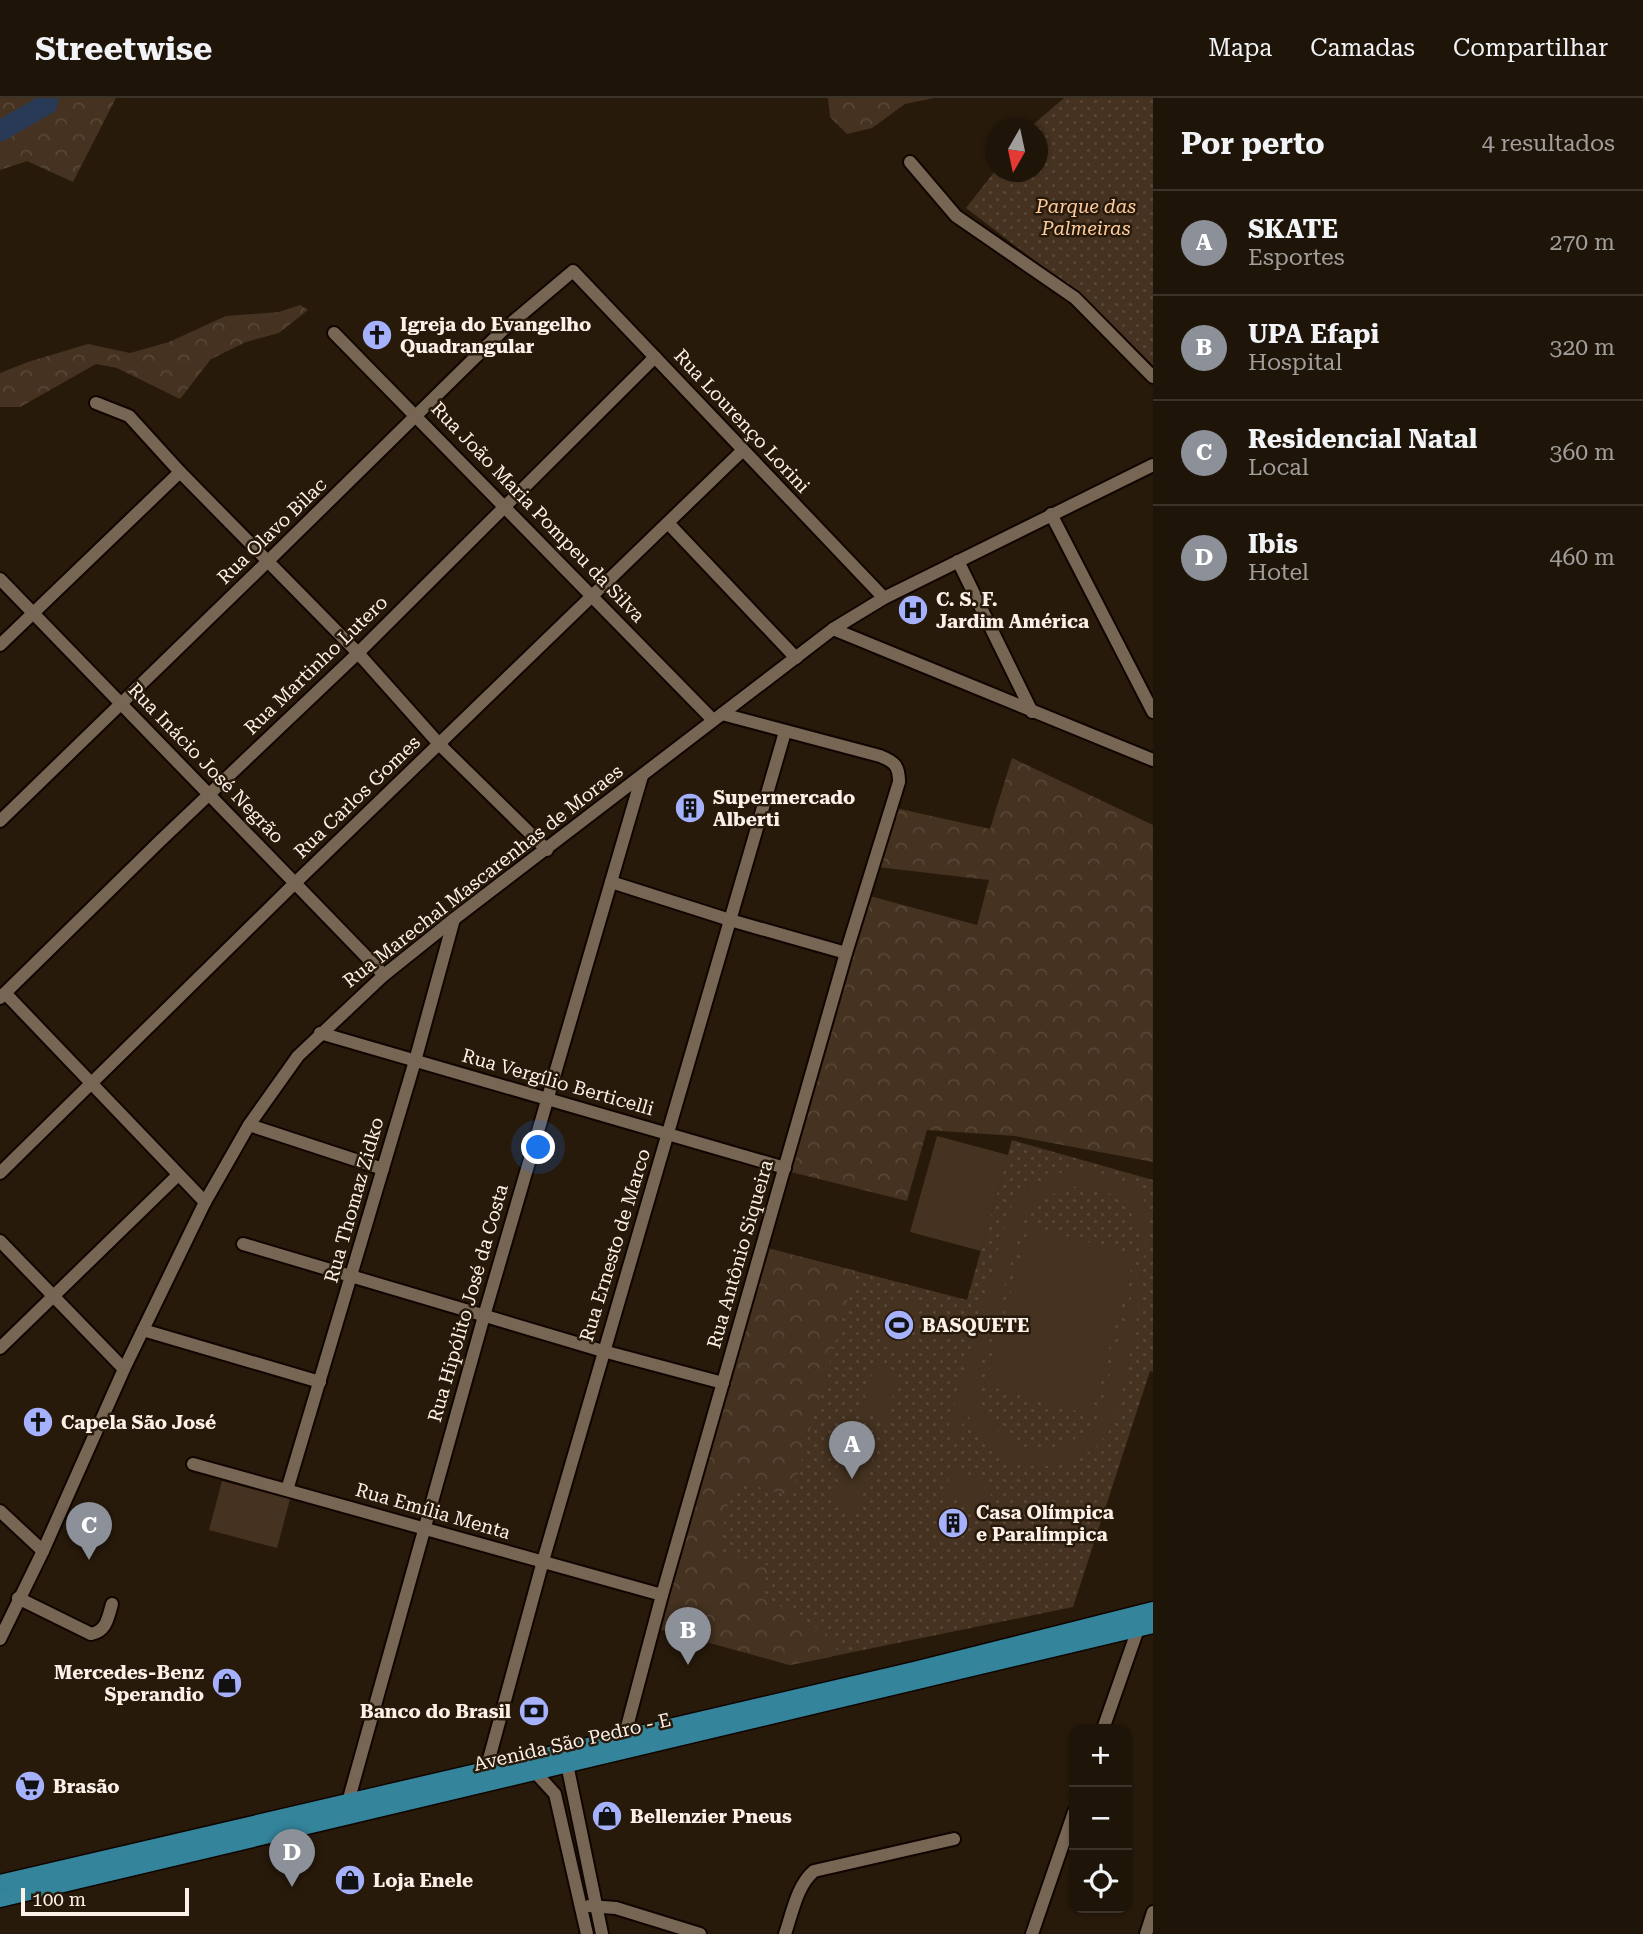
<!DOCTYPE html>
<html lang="pt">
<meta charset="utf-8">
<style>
body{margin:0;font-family:"Roboto Serif",serif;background:#2b2116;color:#f1f3f6}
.controls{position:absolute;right:21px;bottom:21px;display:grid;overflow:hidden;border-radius:14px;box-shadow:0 2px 5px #0004}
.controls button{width:63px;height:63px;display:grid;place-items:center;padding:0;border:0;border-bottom:2px solid #3c3329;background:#1e1408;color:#f1f3f6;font:35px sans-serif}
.compass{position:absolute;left:985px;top:21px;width:63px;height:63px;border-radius:50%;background:#1e1408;box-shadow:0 2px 5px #0004;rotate:189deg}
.scale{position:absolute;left:21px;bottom:18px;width:168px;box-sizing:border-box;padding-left:7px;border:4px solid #fcf1e8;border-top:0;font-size:19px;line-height:24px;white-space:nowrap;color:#fcf1e8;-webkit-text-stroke:5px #281a0b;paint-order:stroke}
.you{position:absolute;left:539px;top:1050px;width:24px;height:24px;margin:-18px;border:5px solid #fff;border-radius:50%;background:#1a73e8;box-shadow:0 0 0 10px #1a73e833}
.badge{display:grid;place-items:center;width:46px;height:46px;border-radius:50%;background:#8c9099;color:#fff;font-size:23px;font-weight:700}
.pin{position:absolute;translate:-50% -58px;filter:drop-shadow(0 2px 4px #0008)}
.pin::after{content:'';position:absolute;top:37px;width:24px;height:21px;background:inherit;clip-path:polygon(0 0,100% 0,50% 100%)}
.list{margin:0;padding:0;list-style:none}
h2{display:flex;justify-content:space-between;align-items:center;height:91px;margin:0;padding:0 28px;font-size:30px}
h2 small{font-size:23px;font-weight:400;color:#a19e9c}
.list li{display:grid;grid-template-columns:46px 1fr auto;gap:21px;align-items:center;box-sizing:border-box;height:105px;padding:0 28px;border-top:2px solid #3c3329}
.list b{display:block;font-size:26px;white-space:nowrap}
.list p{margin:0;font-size:23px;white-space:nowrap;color:#a19e9c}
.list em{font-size:23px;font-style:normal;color:#a19e9c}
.icon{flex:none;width:38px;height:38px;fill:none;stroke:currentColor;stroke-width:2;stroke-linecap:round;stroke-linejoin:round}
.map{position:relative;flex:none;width:1153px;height:1836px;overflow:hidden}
header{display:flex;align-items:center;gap:42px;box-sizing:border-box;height:98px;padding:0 35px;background:#1e1408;border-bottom:2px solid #3c3329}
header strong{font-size:33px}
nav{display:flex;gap:38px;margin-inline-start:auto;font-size:24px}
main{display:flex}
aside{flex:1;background:#1e1408}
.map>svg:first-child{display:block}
.green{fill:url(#green-dots)}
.forest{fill:url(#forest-crowns)}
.pitch{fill:#453220;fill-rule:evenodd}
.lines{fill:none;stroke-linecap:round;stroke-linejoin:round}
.river{stroke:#293a56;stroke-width:21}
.minor-casing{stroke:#100500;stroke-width:16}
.major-casing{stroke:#100500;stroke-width:19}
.minor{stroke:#786655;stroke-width:12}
.major{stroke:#34859c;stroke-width:16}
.labels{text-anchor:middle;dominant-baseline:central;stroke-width:5;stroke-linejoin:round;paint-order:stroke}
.park-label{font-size:19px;font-style:italic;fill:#ffcd9d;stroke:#281a0b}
.poi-label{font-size:19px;font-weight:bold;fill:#fcf1e8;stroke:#281a0b;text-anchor:start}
.street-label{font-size:19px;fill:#fcf1e8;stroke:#281a0b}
</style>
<header>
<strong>Streetwise</strong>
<nav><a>Mapa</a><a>Camadas</a><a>Compartilhar</a></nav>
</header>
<main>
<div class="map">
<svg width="1153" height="1836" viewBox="0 0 1153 1836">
<defs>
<pattern id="green-dots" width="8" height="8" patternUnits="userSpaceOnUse" patternTransform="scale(1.75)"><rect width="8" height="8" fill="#453220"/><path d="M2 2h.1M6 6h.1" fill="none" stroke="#584636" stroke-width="1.8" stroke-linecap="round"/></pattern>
<pattern id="forest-crowns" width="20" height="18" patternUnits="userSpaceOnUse" patternTransform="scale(1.75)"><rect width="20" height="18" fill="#453220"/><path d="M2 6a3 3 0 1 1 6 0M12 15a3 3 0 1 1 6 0" fill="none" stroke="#584636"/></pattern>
</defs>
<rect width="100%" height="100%" fill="#281a0b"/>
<g class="green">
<polygon points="1064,0 1153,0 1153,271 1072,191 966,110 995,73 1038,74 1038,32 1028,31"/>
<polygon points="1012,1042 1153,1082 1153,1274 1150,1273 1073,1509 790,1567 655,1530 763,1149 967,1202"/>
</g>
<g class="forest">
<polygon points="0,0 116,0 73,84 27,63 0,72"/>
<polygon points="828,0 934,0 905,6 872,30 847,36 830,19"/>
<polygon points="300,207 308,212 279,235 246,244 211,261 180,301 117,270 96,266 20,309 0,309 0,275 28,264 88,246 130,255 169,244 226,218 279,214"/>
<polygon points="1012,660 1153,727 1153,1064 1015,1038 927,1032 907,1103 787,1073 866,797 977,827 989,782 877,769 891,709 990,731"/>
<polygon points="763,1149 856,1173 791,1398 740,1384 731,1395 718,1452 769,1468 761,1497 841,1544 831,1559 790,1567 655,1530"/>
</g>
<g class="pitch">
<polygon points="937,1038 1008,1057 981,1153 910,1134"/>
<path d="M1076,1071C1099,1075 1131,1079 1144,1100C1153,1149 1129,1272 1114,1326C1110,1331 1106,1338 1101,1343C1075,1372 1023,1377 993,1353C980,1342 974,1327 966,1313L958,1341L946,1337L1009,1112C1034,1083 1039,1080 1076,1071ZM1077,1088L1114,1097L1129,1109L1140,1134L1141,1164L1098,1319C1084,1339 1062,1353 1035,1351C1002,1349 975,1313 978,1280C979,1263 988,1244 993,1228C1003,1192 1014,1156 1024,1120L1041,1100Z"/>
<polygon points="1029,1128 1135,1157 1091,1317 985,1287"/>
<polygon points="893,1200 918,1206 904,1254 879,1247"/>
<polygon points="874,1268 899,1275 886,1322 861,1315"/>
<polygon points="849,1346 874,1354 856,1415 831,1408"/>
<polygon points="951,1373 994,1385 987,1411 944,1399"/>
<polygon points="222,1383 290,1401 277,1450 209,1432"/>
</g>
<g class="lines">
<polyline class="river" points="0,33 47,6 48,0"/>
<g class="minor-casing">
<g id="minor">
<polyline points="910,64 956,118 1075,200 1153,279"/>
<polyline points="334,235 713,622"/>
<polyline points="96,305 129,318 180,374 358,555 440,647 547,752"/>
<polyline points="1051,416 1153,614"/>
<polyline points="668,425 796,560"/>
<polyline points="958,463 1032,614"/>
<polyline points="0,481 384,877"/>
<polyline points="833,531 1153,662"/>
<polyline points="0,547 180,374"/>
<polyline points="0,723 267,464 502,233 573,173 884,500"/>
<polyline points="611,784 730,822 846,855"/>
<polyline points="5,895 205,1104"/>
<polyline points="0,900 160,743 358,555 655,259"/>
<polyline points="320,935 785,1070"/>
<polyline points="249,1027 383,1071"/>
<polyline points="0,1075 295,785 743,352"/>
<polyline points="0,1143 124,1271"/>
<polyline points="243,1146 603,1253 723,1285"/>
<polyline points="143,1232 320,1284"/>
<polyline points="0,1250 178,1077"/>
<polyline points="193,1366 662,1497"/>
<polyline points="287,1392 415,963 454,821"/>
<polyline points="0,1413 43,1453"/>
<path d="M18,1500L91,1536C107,1533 108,1519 112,1506"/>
<polyline points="0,1541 43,1453 124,1271 205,1104 249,1027 298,958 384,877 454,821 833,531 884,500 1153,367"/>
<polyline points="1103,1631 1138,1531"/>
<path d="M624,1640L662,1497L846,855L899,684C899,668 895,664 880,658L722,616"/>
<polyline points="567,1666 602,1836"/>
<polyline points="486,1672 543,1463 785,634"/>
<polyline points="535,1674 555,1696 587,1836"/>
<polyline points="348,1704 484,1218 642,678"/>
<polyline points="589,1808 616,1810 700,1836"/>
<path d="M785,1836C792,1816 797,1787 814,1773L954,1741"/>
<polyline points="1032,1836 1074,1714"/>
<polyline points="1146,1836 1153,1814"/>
</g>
</g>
<g class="major-casing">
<g id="major">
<polyline points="0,1785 914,1572 1153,1512"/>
<polyline points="0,1801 1153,1527"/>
</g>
</g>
<use href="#minor" class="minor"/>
<use href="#major" class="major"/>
</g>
<defs>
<g id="church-disc" transform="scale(1.575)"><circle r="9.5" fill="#a5b1fc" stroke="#281a0b"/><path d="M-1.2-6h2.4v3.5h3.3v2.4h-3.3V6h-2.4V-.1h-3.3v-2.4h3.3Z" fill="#111"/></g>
<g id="hospital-disc" transform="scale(1.575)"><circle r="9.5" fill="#a5b1fc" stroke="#281a0b"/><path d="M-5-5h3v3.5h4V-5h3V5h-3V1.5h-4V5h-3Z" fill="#111"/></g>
<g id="building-disc" transform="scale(1.575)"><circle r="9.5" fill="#a5b1fc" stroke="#281a0b"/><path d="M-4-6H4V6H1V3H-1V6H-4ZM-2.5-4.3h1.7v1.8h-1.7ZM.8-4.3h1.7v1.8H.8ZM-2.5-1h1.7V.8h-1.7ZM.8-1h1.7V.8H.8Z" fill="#111"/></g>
<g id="stadium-disc" transform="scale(1.575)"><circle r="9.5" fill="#a5b1fc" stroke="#281a0b"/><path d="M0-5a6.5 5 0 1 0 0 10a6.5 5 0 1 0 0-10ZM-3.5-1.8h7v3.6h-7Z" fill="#111"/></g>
<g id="shop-disc" transform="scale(1.575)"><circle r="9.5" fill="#a5b1fc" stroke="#281a0b"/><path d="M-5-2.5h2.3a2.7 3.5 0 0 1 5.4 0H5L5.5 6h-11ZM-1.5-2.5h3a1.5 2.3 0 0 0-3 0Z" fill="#111"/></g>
<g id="bank-disc" transform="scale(1.575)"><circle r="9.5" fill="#a5b1fc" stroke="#281a0b"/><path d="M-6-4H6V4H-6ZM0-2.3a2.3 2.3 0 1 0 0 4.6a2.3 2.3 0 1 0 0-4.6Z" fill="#111"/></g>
<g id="supermarket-disc" transform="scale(1.575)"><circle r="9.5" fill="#a5b1fc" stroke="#281a0b"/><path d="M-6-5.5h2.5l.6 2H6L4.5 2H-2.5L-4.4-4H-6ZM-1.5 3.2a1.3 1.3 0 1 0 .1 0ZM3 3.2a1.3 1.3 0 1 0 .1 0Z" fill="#111"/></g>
</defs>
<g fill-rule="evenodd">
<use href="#church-disc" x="377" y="237"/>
<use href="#hospital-disc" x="913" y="512"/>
<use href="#building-disc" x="690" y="710"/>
<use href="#stadium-disc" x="899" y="1227"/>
<use href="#church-disc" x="38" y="1324"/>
<use href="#building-disc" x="953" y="1425"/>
<use href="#shop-disc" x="227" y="1585"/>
<use href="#bank-disc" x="534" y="1613"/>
<use href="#supermarket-disc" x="30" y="1688"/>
<use href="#shop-disc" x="607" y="1718"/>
<use href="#shop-disc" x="350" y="1782"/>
</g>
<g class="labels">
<g class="park-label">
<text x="1086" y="108">Parque das<tspan x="1086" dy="22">Palmeiras</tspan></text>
</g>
<g class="poi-label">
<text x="400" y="226">Igreja do Evangelho<tspan x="400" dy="22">Quadrangular</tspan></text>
<text x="936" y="501">C. S. F.<tspan x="936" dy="22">Jardim América</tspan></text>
<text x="713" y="699">Supermercado<tspan x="713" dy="22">Alberti</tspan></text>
<text x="922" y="1227">BASQUETE</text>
<text x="61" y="1324">Capela São José</text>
<text x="976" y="1414">Casa Olímpica<tspan x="976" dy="22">e Paralímpica</tspan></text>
<text x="204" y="1574" text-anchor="end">Mercedes-Benz<tspan x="204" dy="22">Sperandio</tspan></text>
<text x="511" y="1613" text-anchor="end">Banco do Brasil</text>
<text x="53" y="1688">Brasão</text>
<text x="630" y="1718">Bellenzier Pneus</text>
<text x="373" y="1782">Loja Enele</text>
</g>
<g class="street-label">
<text transform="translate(742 323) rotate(47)">Rua Lourenço Lorini</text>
<text transform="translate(538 414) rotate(46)">Rua João Maria Pompeu da Silva</text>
<text transform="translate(272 433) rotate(-44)">Rua Olavo Bilac</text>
<text transform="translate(316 567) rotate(-44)">Rua Martinho Lutero</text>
<text transform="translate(206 665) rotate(46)">Rua Inácio José Negrão</text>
<text transform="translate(357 699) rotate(-44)">Rua Carlos Gomes</text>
<text transform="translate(483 778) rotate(-38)">Rua Marechal Mascarenhas de Moraes</text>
<text transform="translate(558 984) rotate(16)">Rua Vergílio Berticelli</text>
<text transform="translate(354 1102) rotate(-74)">Rua Thomaz Zidko</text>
<text transform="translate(615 1147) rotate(-73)">Rua Ernesto de Marco</text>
<text transform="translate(740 1156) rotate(-74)">Rua Antônio Siqueira</text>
<text transform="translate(468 1205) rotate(-74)">Rua Hipólito José da Costa</text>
<text transform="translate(433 1413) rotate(16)">Rua Emília Menta</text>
<text transform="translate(572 1644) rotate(-13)">Avenida São Pedro - E</text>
</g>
</g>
</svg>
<div class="controls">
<button>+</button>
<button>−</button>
<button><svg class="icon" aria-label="locate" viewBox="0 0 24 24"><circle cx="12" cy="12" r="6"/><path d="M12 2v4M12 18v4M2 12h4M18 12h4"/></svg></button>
</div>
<svg class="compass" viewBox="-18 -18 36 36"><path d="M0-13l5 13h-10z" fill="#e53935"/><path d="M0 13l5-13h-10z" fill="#a19e9c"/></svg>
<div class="scale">100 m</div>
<div class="you"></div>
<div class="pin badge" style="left:852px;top:1381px">A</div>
<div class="pin badge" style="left:688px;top:1567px">B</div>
<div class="pin badge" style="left:89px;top:1462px">C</div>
<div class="pin badge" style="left:292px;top:1789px">D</div>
</div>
<aside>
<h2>Por perto<small>4 resultados</small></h2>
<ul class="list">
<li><span class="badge">A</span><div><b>SKATE</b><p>Esportes</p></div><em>270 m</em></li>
<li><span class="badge">B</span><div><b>UPA Efapi</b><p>Hospital</p></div><em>320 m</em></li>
<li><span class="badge">C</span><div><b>Residencial Natal</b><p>Local</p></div><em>360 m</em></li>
<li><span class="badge">D</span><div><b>Ibis</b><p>Hotel</p></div><em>460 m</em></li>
</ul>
</aside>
</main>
